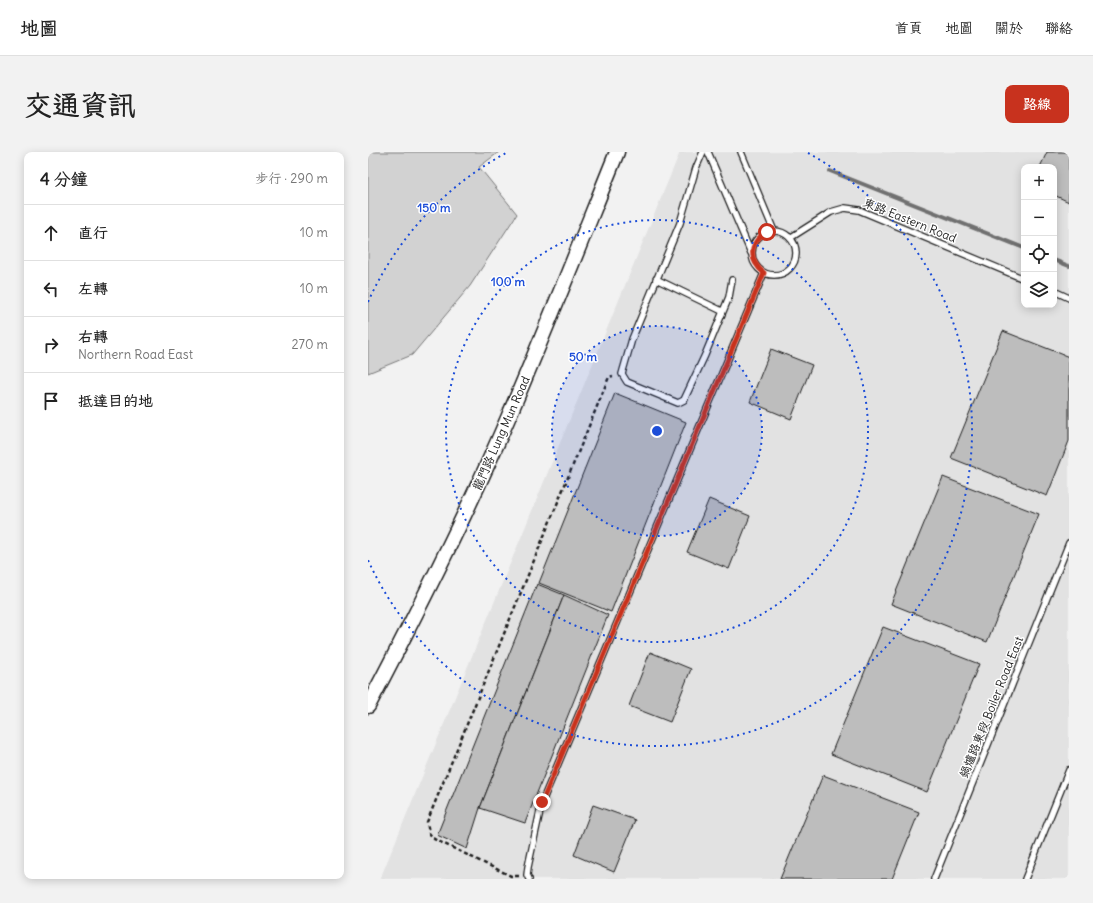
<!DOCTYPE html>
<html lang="zh-TW">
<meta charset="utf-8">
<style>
body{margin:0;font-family:Delius,"LXGW WenKai TC",sans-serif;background:#f2f2f2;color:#222}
.controls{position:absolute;right:12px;top:12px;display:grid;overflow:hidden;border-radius:8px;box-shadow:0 2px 10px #0003}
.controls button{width:36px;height:36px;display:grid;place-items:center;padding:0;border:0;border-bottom:1px solid #e0e0e0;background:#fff;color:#222;font:20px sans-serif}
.stop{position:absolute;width:12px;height:12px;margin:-9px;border:3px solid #c8321e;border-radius:50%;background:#fff}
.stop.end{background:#c8321e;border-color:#fff;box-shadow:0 1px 4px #0008}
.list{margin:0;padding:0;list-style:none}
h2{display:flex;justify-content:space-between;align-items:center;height:52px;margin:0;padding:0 16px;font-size:17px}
h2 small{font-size:13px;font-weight:400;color:#767676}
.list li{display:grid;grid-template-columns:26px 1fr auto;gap:12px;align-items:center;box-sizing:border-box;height:56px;padding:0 16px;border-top:1px solid #e0e0e0}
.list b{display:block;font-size:15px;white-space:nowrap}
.list p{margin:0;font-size:13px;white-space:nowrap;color:#767676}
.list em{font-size:13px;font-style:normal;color:#767676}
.icon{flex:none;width:22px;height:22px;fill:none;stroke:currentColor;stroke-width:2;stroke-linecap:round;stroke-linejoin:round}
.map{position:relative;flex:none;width:701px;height:727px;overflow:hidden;border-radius:8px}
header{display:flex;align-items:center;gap:24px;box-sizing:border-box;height:56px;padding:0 20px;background:#fff;border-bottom:1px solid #e0e0e0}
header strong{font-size:19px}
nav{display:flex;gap:22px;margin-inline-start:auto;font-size:14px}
.intro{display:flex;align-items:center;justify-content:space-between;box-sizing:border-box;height:96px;padding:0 24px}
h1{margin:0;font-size:28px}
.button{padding:10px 18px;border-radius:8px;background:#c8321e;color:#fff;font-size:14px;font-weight:700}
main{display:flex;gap:24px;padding:0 24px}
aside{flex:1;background:#fff;border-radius:8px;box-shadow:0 2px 10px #0003}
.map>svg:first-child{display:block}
.built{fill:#e2e2e2;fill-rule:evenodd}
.green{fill:#d2d2d2;stroke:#777}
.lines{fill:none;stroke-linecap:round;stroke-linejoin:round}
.stream{stroke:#707070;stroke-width:4}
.building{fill:#bdbdbd;stroke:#1c1c1c}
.service-casing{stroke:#1c1c1c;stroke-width:8}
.tertiary-casing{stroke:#1c1c1c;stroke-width:17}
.path{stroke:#1c1c1c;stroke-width:2.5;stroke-dasharray:4 3;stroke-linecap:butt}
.service{stroke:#fff;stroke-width:5.5}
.tertiary{stroke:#fff;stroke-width:14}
.route{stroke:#c8321e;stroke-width:5}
.ring{fill:none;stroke:#1d4ed8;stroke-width:2;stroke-dasharray:2 4}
.labels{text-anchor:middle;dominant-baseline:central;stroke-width:3;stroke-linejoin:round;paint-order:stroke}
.street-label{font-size:12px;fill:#1c1c1c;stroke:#fff}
.centre{fill:#1d4ed8;stroke:#fff;stroke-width:2}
.ring-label{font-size:12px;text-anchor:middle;font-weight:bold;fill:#1d4ed8;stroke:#fff;stroke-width:3;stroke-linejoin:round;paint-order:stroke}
</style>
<header>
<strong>地圖</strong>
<nav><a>首頁</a><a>地圖</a><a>關於</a><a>聯絡</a></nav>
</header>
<div class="intro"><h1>交通資訊</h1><a class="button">路線</a></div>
<main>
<aside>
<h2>4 分鐘<small>步行 · 290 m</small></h2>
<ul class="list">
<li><svg class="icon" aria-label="ahead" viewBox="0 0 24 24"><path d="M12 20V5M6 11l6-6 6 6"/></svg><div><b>直行</b></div><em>10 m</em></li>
<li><svg class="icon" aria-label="left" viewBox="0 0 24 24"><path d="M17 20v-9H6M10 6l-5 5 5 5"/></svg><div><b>左轉</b></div><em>10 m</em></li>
<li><svg class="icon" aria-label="right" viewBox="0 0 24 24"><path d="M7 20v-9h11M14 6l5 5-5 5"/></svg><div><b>右轉</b><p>Northern Road East</p></div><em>270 m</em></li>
<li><svg class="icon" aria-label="arrive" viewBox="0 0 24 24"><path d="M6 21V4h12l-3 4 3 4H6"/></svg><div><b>抵達目的地</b></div></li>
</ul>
</aside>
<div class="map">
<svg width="701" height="727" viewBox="0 0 701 727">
<rect width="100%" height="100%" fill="#f2f2f2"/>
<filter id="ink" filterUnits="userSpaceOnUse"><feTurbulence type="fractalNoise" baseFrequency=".025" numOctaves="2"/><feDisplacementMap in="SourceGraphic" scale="8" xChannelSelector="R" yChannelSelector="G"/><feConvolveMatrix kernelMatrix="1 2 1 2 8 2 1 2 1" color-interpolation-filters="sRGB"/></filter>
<g filter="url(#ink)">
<path class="built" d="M312,0H701V727H12ZM656,15H686V153H656Z"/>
<polygon class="green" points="0,0 131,0 111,15 149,62 102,134 44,203 0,221"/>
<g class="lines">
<g class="stream">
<polyline points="462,19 656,96"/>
<polyline points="686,108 701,114"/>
</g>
</g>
<g class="building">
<polygon points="679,0 701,0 701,50 686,43 686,15 672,15"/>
<polygon points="635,179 701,205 701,289 679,344 583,306"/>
<polygon points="403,197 444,213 423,267 382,250"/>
<polygon points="247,241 318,270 243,460 171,431"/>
<polygon points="575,325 671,362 619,490 523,452"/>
<polygon points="341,347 382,364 361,417 319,400"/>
<polygon points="169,432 196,443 112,656 99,697 69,683"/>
<polygon points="196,443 240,463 157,671 112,656"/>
<polygon points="515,475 611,512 559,640 463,602"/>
<polygon points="282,500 323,517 302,570 261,554"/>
<polygon points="455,623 551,660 524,727 412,727"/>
<polygon points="225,653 267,668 246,720 206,703"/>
</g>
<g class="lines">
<g class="service-casing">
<g id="service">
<polyline points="335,0 328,16 312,71 264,187 254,222 259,230 310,251 316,248 337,203 361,145 364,128"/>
<polyline points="340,0 383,101"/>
<polyline points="373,0 406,79"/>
<circle cx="406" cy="101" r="22"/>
<polyline points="422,86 463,60 477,56 491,58 656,127"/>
<polyline points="288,127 354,159"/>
<polyline points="686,139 701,146"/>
<polyline points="161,727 159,723 160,715 174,650 396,121"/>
<polyline points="566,727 701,391"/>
<polyline points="657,727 701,618"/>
</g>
</g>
<g class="tertiary-casing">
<path id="tertiary" d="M0,554C50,459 98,364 140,266C178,178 213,89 249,0"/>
</g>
<polyline class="path" points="151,724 143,724 66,687 61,681 59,670 241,225 245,224"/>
<use href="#service" class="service"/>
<use href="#tertiary" class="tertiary"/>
</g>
</g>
<g class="lines" filter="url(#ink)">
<path class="route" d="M174,650L396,121C380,108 381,90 399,80"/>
</g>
<circle cx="289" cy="279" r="105" fill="#1d4ed8" fill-opacity=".12"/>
<g class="ring">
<circle cx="289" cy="279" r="105"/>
<circle cx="289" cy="279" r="211"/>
<path d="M0 150A316 316 0 0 1 138 1M440 1A316 316 0 1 1 0 408"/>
</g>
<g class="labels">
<g class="street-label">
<text transform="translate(542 68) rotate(22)">東路 Eastern Road</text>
<text transform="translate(133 281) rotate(-66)">龍門路 Lung Mun Road</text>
<text transform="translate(623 555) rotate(-68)">鍋爐路東段 Boiler Road East</text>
</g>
</g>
<circle cx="289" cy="279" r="6" class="centre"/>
<g class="ring-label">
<text x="66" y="60">150 m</text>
<text x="140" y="134">100 m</text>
<text x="215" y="209">50 m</text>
</g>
</svg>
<div class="controls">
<button>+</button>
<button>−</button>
<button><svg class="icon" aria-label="locate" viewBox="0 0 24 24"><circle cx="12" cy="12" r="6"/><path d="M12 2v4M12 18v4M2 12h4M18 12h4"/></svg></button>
<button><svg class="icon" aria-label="layers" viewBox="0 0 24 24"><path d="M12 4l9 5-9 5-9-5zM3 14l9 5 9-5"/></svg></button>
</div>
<div class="stop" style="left:399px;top:80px"></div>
<div class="stop end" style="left:174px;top:650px"></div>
</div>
</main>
